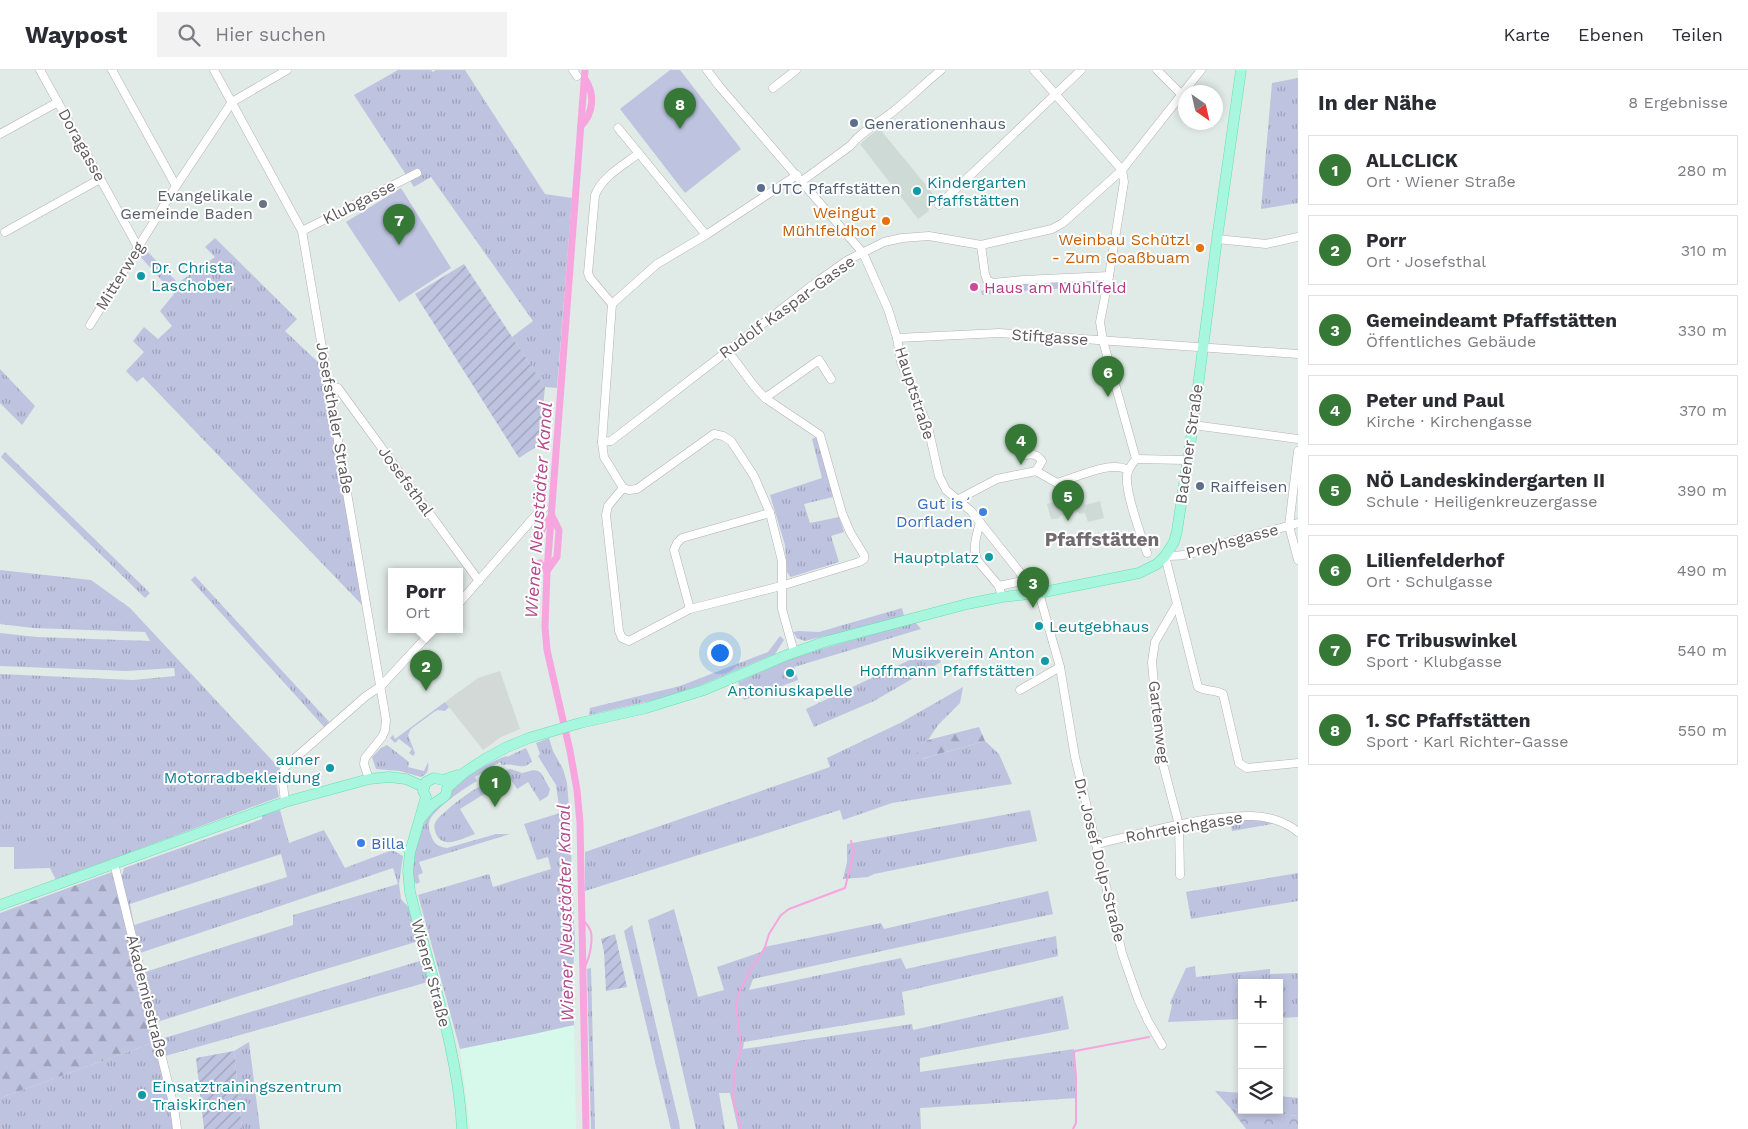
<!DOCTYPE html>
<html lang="de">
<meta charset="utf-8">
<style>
body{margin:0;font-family:"Work Sans",sans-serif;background:#f2f2f3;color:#2b2b33}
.controls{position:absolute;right:15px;bottom:15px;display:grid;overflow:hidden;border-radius:0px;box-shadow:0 2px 8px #0003}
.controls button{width:45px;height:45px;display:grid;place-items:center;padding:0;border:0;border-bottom:1px solid #e1e1e2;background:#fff;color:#2b2b33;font:25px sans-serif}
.compass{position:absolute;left:1178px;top:15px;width:45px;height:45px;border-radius:50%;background:#fff;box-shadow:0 2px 8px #0003;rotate:146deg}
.you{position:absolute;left:719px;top:582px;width:18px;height:18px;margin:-12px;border:4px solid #fff;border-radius:50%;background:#1a73e8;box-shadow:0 0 0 8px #1a73e833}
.badge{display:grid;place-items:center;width:32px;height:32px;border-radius:50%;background:#367836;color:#fff;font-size:16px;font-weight:700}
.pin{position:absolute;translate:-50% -41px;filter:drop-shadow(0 1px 2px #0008)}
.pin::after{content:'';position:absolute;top:26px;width:18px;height:15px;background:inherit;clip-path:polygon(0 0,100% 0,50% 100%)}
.popup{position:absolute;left:388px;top:498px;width:75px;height:65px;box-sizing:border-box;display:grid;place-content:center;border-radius:0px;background:#fff;filter:drop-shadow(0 1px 4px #0005);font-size:16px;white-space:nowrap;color:#7c7c81}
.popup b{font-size:19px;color:#2b2b33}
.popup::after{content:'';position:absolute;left:50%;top:100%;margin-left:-10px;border:10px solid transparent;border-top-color:#fff}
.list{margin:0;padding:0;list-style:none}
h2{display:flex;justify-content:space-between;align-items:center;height:65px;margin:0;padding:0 20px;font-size:21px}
h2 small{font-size:16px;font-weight:400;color:#7c7c81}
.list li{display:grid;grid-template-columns:32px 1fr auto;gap:15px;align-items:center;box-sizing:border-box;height:70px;margin:0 10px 10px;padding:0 10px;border:1px solid #e1e1e2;border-radius:0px}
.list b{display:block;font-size:19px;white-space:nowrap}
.list p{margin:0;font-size:16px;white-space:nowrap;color:#7c7c81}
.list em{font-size:16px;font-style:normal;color:#7c7c81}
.icon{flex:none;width:28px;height:28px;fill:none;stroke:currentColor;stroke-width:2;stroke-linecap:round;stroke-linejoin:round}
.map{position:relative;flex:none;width:1298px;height:1059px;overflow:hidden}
header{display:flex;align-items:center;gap:30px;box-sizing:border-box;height:70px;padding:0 25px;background:#fff;border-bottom:1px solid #e1e1e2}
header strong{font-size:24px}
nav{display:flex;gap:28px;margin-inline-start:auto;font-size:18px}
.search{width:350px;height:45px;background:#f2f2f3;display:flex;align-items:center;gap:12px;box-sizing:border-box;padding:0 18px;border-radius:0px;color:#7c7c81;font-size:19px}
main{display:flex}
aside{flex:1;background:#fff}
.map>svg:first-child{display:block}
.commercial{fill:#d6f9ec}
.industrial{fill:#d2d9d6}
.education{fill:#cedad6}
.grass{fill:url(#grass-tufts);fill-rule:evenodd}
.forest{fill:url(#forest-firs)}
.park{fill:url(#park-crowns)}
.garden{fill:url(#garden-furrows)}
.pitch{fill:#bec3e0}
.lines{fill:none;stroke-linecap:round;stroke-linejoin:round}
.stream{stroke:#f6a5de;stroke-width:2}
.canal{stroke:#f6a5de;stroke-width:7}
.minor-casing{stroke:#b7b1b3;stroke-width:9}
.major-casing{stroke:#61e2ab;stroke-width:11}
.minor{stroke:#fff;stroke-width:8}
.major{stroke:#a9f6de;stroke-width:10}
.service-dot{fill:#5c6f8a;stroke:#fff;stroke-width:2}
.culture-dot{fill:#0f9aa8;stroke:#fff;stroke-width:2}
.worship-dot{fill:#6b7280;stroke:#fff;stroke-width:2}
.food-dot{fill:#e8710a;stroke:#fff;stroke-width:2}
.hotel-dot{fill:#d1479c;stroke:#fff;stroke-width:2}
.shop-dot{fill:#3f7fe0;stroke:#fff;stroke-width:2}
.labels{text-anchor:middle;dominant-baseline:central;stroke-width:4;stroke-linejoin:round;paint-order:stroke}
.service-label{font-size:16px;fill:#4e5e75;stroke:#fff;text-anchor:start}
.street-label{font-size:16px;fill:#5f595d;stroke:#fff}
.culture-label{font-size:16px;fill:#0d838f;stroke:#fff;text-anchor:start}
.worship-label{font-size:16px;fill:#5b616d;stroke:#fff;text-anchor:end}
.food-label{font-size:16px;fill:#c56008;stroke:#fff;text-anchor:end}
.hotel-label{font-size:16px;fill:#b23c85;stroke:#fff;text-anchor:start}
.shop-label{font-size:16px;fill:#366cbe;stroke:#fff;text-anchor:end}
.water-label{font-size:18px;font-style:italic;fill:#b54b8e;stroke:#fff}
.quarter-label{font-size:19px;font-weight:bold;fill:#716a6f;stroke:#fff}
</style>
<header>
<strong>Waypost</strong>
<div class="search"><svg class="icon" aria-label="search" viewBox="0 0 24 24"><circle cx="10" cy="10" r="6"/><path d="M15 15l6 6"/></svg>Hier suchen</div>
<nav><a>Karte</a><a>Ebenen</a><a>Teilen</a></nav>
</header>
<main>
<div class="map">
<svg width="1298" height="1059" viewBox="0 0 1298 1059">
<defs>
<pattern id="grass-tufts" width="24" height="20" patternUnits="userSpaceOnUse" patternTransform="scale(1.25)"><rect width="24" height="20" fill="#bec3e0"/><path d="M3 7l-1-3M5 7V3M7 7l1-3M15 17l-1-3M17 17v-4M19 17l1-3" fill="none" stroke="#9ea1b9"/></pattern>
<pattern id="forest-firs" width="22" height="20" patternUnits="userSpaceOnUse" patternTransform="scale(1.25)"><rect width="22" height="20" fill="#bec3e0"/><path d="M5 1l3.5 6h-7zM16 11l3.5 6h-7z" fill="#9ea1b9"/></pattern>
<pattern id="park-crowns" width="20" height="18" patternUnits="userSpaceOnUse" patternTransform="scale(1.25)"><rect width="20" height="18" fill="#bec3e0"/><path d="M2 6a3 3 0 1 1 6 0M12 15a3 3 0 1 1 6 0" fill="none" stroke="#9ea1b9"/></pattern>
<pattern id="garden-furrows" width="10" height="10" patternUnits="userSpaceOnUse" patternTransform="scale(1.25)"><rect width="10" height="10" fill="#bec3e0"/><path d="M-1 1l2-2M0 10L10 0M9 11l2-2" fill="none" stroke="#9ea1b9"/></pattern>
</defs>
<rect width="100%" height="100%" fill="#e0eae6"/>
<polygon class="commercial" points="574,955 576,1059 470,1059 460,979 534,964"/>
<polygon class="industrial" points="500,601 520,659 501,667 483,680 445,632 478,608"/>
<g class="education">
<polygon points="879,58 938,130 928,139 929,141 918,149 860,74"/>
<polygon points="1067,412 1072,431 1083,428 1085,435 1100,431 1104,448 1088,452 1085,443 1079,444 1078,442 1073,443 1073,445 1066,447 1065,445 1060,446 1060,448 1051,449 1047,434 1057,431 1055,421 1058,420 1057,416"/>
</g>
<g class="grass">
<polygon points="398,0 431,0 433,2 436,0 465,0 545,124 572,128 557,318 545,317 512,267 533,251 431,107 414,117 354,25"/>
<polygon points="1298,8 1298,133 1261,139 1272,13"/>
<polygon points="215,168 297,249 285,261 321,295 364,537 143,307 137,312 126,301 144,282 133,271 144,257 158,269 172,256 160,241 174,224 138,184 143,177 178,213 215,187 205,177"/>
<polygon points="1101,209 1101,216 1010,222 982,225 981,221 1014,213"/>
<polygon points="0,299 35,336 22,355 0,333"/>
<polygon points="818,366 833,427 804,434 810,453 839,447 844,462 831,466 839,492 791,507 787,502 785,475 770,425 822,408 812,369"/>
<polygon points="5,382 150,523 145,528 1,387"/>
<polygon points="0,500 91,510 130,538 281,700 275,708 279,727 56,810 50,798 50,777 0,777 0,604 133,610 175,606 174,598 126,601 0,596 0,563 37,567 150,571 145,562 33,558 0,554"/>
<polygon points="195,506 332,655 326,659 191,510"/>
<polygon points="902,538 904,546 848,563 825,566 805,571 797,568 793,562 799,561 819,562"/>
<polygon points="915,552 921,559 794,597 798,610 744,630 738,612 788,590 821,579"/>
<polygon points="780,566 784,570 775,584 701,615 663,628 589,645 590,638 680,616 768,582"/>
<polygon points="931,580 941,592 874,631 814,657 806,639"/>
<polygon points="963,617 960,633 938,655 928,670 921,674 922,689 985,671 999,684 1012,714 892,733 843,750 840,740 585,821 585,782 830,697 827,688 902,652"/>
<polygon points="445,632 449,637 445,641 438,640 434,642 411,659 408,665 415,683 413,686 409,683 412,679 399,669 395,673 390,668 393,665 395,669"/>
<polygon points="549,668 553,681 563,699 567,713 569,737 575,876 573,897 574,955 534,964 460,979 418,825 489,804 493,817 551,799 548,787 537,790 524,754 560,743 556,715 538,686 540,684 536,673"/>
<path d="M387,675L409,692L408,697L424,701L428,692C429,699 428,704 421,707L400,701L376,699L372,687L381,678Z"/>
<path d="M526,678L532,691C523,702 515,692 502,695L500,692L475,707L477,711C466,717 432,740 429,752C428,757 430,763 432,768C435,775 440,777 447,778L496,764H510L419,792L423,803L418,805L420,812L416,814C410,806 413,796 414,787C420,738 462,703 506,686L507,687Z"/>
<polygon points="511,699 522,703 534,700 538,701 541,703 550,719 548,726 540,731 528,712 517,719 510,708 502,713 497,705 499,705 501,708 508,705 505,700"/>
<path d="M492,708L497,716L460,739L475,764C461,769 441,781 435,761C434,756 434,753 437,750C440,745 445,743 448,739C459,730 468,723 480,716L483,720L493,714L491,709Z"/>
<path d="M280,740L289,773L324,760L345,798L392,780L403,786L399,814L401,829L410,839L419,871L306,905L157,952L145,902L293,855V845L398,814L393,798L140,883L121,810L124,798L262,749V745ZM281,784L287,807L134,855L130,834Z"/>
<polygon points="1030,740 1037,771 874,804 868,807 843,809 847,792 847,774"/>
<polygon points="1253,747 1277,753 1232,761 1230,749"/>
<polygon points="1298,803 1298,831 1191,849 1186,822"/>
<polygon points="1048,821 1053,844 753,909 749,920 901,888 906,899 1056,866 1058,886 902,922 905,945 744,972 743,979 912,954 913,960 1063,926 1069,959 920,988 920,1002 1074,979 1077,1028 920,1038 921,1059 738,1059 730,1023 719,1023 725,1059 696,1059 648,850 674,839 698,927 724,920 717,897 761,882 764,877 881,853 884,859"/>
<polygon points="632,855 679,1052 680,1059 671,1059 624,861"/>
<polygon points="423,890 428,912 165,986 161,969"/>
<polygon points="1195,896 1196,907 1270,899 1270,904 1298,903 1298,947 1279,948 1279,913 1242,913 1242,949 1168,952 1172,935 1170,933 1186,898"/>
<polygon points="591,898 595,1059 591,1059 587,899"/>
<polygon points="155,972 172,1043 173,1059 0,1059 0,1028"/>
<polygon points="249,972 260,1059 242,1059 234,981"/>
<polygon points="1215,1021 1242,1023 1242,1040 1279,1040 1279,1026 1298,1028 1298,1046 1231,1039"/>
</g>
<g class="forest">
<polygon points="979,657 985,671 921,689 916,685 921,674 928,670"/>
<polygon points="112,802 155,972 0,1028 0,843"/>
</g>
<polygon class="park" points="1231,1039 1298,1046 1298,1059 1246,1059"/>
<g class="garden">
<polygon points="464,194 545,317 539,375 519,388 415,224"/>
<polygon points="615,864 627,917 606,921 604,882 601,869"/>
<polygon points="234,981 242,1059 204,1059 196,988"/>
</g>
<g class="pitch">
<polygon points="670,0 680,0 741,79 685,123 620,39"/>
<polygon points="401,118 451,198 399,232 346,152"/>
<polygon points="14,777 50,777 50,798 14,799"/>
</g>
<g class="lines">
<g class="stream">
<path d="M582,849C585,852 589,856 591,862C593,873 589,891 583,900"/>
<polyline points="741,1059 733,1028 734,1002 741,978 736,932 741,918 752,897 764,880 769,864 781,845 789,839 845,818 854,782 851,771"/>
<polyline points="1073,1059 1076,1053 1076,1007 1074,983 1075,981 1149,967"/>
</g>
<g class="canal">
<polyline points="585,0 547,501 545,557 547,580 570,681 577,720 580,753 586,1059"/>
<path d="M581,56C594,42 595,24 585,9"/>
<polyline points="540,493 547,501 557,487 559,460 552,446 545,453 542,460"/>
</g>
<g class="minor-casing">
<g id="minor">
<polyline points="40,0 138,177"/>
<polyline points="112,0 176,116"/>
<polyline points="214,0 302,161 386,650 385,660 382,667 365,688 364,694 369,709"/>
<polyline points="573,0 577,6"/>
<polyline points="707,0 719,16 863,183 888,239 897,268 901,292 928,357 939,406 946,420 971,441 1026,510 1031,524"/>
<polyline points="1034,0 1122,100"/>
<polyline points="1157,0 1182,25"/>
<polyline points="773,18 796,0"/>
<polyline points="618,58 706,165"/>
<polyline points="0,64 58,32"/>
<path d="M638,84C622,96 603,106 595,125L588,203L590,208L612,234L602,372L604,387L623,418L629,420L637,419L714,364L723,366L731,371L754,406L770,443L782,491V539L794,582"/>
<path d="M1122,100L1124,112L1109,206L1100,252L1103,271L1136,389C1132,394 1127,400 1127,406C1125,423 1141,465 1147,483"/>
<path d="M802,111L850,76C861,62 876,54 890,44C908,30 924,14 941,0"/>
<polyline points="939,135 1081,0"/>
<polyline points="302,161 417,103"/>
<polyline points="5,162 100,109"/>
<polyline points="1217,169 1266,174 1298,167"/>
<polyline points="981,175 985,204 987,210 993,213 1023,210 1109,206"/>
<polyline points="612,234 657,194 706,165 797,105"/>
<polyline points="90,255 176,116 232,32 287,0"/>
<polyline points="897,268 999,263 1298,284"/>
<polyline points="329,316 338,318 479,511"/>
<polyline points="765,328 819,290 831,309"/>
<polyline points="1193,355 1298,369"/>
<polyline points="602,372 611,371 818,211 848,190 884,172 902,168 929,166 981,175 1052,159 1063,153 1122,100 1201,0"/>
<polyline points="1298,381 1289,456 1298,490"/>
<path d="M1024,385C1033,384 1037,384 1042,391L1036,401L1057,413C1076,408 1110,390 1128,400"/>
<polyline points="1136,389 1186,390"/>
<polyline points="623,418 608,436 606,445 619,561 622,568 629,571 690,539 781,516 859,492 864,489 864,485 850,462 842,443 820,365 765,328 754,316 727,280"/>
<polyline points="957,430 997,409 1036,401"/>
<path d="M980,452C977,465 972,476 977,490L999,516L1002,527"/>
<path d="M1298,453C1272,461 1244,466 1219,475C1201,481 1185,487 1165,486L1198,617C1207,622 1214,619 1223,624L1239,693L1247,698L1298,693"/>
<polyline points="999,516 1026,510"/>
<polyline points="1039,523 1060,597 1075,687 1122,883 1138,929 1148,951 1162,975"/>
<polyline points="460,532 536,445 544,438"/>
<polyline points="1177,534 1155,572 1152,592 1160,683 1179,755 1180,805"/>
<polyline points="690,539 674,480 677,473 682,468 770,443"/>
<polyline points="1020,620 1060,597"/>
<polyline points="285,732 282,705 285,697 366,626 381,616 433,560"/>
<path d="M1097,774C1144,763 1204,745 1252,746C1268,746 1286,752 1298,762"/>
<polyline points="114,793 174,1037 177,1059"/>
</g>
</g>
<g class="major-casing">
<g id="major">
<path d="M458,705L443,710L434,708L426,712L423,721L426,727L410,782L408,801L410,822C429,900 458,979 462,1059"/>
<path d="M420,749C425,744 429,737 435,733C441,728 447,728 447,718L465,702L485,689L507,677L529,668L580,653L646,638L704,620L787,585L824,572L967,534L1002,527L1039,523L1139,503L1157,494L1165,486L1174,472L1177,461L1193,355L1217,169L1241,0"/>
<polyline points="0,835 285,732 369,709 389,707 406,709 424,717"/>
</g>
</g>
<use href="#minor" class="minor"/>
<use href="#major" class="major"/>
</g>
<g class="service-dot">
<circle cx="854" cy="53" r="5"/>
<circle cx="761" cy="118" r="5"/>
<circle cx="1200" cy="416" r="5"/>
</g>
<g class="culture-dot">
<circle cx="917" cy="121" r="5"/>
<circle cx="141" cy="206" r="5"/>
<circle cx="989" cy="487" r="5"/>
<circle cx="1039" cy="556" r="5"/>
<circle cx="1045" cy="591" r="5"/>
<circle cx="790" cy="603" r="5"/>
<circle cx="330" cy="698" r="5"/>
<circle cx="142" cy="1025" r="5"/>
</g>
<circle class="worship-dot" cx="263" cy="134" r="5"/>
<g class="food-dot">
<circle cx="886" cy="151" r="5"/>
<circle cx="1200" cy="178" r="5"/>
</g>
<circle class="hotel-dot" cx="974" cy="217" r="5"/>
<g class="shop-dot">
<circle cx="983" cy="442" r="5"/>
<circle cx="361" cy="773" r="5"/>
</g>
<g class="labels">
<g class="service-label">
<text x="864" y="53">Generationenhaus</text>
<text x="771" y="118">UTC Pfaffstätten</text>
<text x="1210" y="416">Raiffeisen</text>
</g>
<g class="street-label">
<text transform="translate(82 75) rotate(61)">Doragasse</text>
<text transform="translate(359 132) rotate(-27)">Klubgasse</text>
<text transform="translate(120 206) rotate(-58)">Mitterweg</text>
<text transform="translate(787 237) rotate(-36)">Rudolf Kaspar-Gasse</text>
<text transform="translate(1050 267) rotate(4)">Stiftgasse</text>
<text transform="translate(915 323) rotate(72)">Hauptstraße</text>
<text transform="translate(335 348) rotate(80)">Josefsthaler Straße</text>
<text transform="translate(1189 374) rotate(-82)">Badener Straße</text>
<text transform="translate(406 411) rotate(54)">Josefsthal</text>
<text transform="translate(1232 471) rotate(-15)">Preyhsgasse</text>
<text transform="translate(1159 652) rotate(83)">Gartenweg</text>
<text transform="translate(1184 757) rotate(-10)">Rohrteichgasse</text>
<text transform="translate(1100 790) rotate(76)">Dr. Josef Dolp-Straße</text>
<text transform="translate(431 903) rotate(75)">Wiener Straße</text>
<text transform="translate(147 926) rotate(76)">Akademiestraße</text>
</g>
<g class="culture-label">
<text x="927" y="112">Kindergarten<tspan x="927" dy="18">Pfaffstätten</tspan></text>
<text x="151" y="197">Dr. Christa<tspan x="151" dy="18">Laschober</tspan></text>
<text x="979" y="487" text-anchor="end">Hauptplatz</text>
<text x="1049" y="556">Leutgebhaus</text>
<text x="1035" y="582" text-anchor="end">Musikverein Anton<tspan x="1035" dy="18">Hoffmann Pfaffstätten</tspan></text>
<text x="790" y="620" text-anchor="middle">Antoniuskapelle</text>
<text x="320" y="689" text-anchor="end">auner<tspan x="320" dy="18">Motorradbekleidung</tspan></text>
<text x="152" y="1016">Einsatztrainingszentrum<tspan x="152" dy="18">Traiskirchen</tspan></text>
</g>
<g class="worship-label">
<text x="253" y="125">Evangelikale<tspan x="253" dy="18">Gemeinde Baden</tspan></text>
</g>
<g class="food-label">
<text x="876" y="142">Weingut<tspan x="876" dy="18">Mühlfeldhof</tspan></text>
<text x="1190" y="169">Weinbau Schützl<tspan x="1190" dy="18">- Zum Goaßbuam</tspan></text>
</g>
<g class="hotel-label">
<text x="984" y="217">Haus am Mühlfeld</text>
</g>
<g class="shop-label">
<text x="973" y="433">Gut is´<tspan x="973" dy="18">Dorfladen</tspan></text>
<text x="371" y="773" text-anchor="start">Billa</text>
</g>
<g class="water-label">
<text transform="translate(538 440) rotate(-86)">Wiener Neustädter Kanal</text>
<text transform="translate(565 843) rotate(-91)">Wiener Neustädter Kanal</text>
</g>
<g class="quarter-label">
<text x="1102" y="469">Pfaffstätten</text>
</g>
</g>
</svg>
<div class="controls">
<button>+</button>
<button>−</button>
<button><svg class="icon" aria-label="layers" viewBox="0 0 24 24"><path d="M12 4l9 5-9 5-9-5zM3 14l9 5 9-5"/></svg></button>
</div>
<svg class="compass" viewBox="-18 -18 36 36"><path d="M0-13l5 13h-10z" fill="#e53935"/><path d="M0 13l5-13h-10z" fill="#7c7c81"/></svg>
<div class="you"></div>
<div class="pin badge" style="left:495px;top:737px">1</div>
<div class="pin badge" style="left:426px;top:621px">2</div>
<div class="popup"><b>Porr</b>Ort</div>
<div class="pin badge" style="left:1033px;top:538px">3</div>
<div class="pin badge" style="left:1021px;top:395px">4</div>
<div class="pin badge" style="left:1068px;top:451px">5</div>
<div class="pin badge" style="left:1108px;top:327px">6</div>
<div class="pin badge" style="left:399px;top:175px">7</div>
<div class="pin badge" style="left:680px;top:59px">8</div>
</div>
<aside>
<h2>In der Nähe<small>8 Ergebnisse</small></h2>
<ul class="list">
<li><span class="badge">1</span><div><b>ALLCLICK</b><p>Ort · Wiener Straße</p></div><em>280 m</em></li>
<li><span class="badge">2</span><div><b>Porr</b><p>Ort · Josefsthal</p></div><em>310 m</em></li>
<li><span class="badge">3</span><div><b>Gemeindeamt Pfaffstätten</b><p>Öffentliches Gebäude</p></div><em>330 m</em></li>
<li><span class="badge">4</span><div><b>Peter und Paul</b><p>Kirche · Kirchengasse</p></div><em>370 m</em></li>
<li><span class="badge">5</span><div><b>NÖ Landeskindergarten II</b><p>Schule · Heiligenkreuzergasse</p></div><em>390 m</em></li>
<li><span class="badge">6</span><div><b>Lilienfelderhof</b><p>Ort · Schulgasse</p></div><em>490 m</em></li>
<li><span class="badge">7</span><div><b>FC Tribuswinkel</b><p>Sport · Klubgasse</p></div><em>540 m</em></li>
<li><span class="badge">8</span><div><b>1. SC Pfaffstätten</b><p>Sport · Karl Richter-Gasse</p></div><em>550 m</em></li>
</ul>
</aside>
</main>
